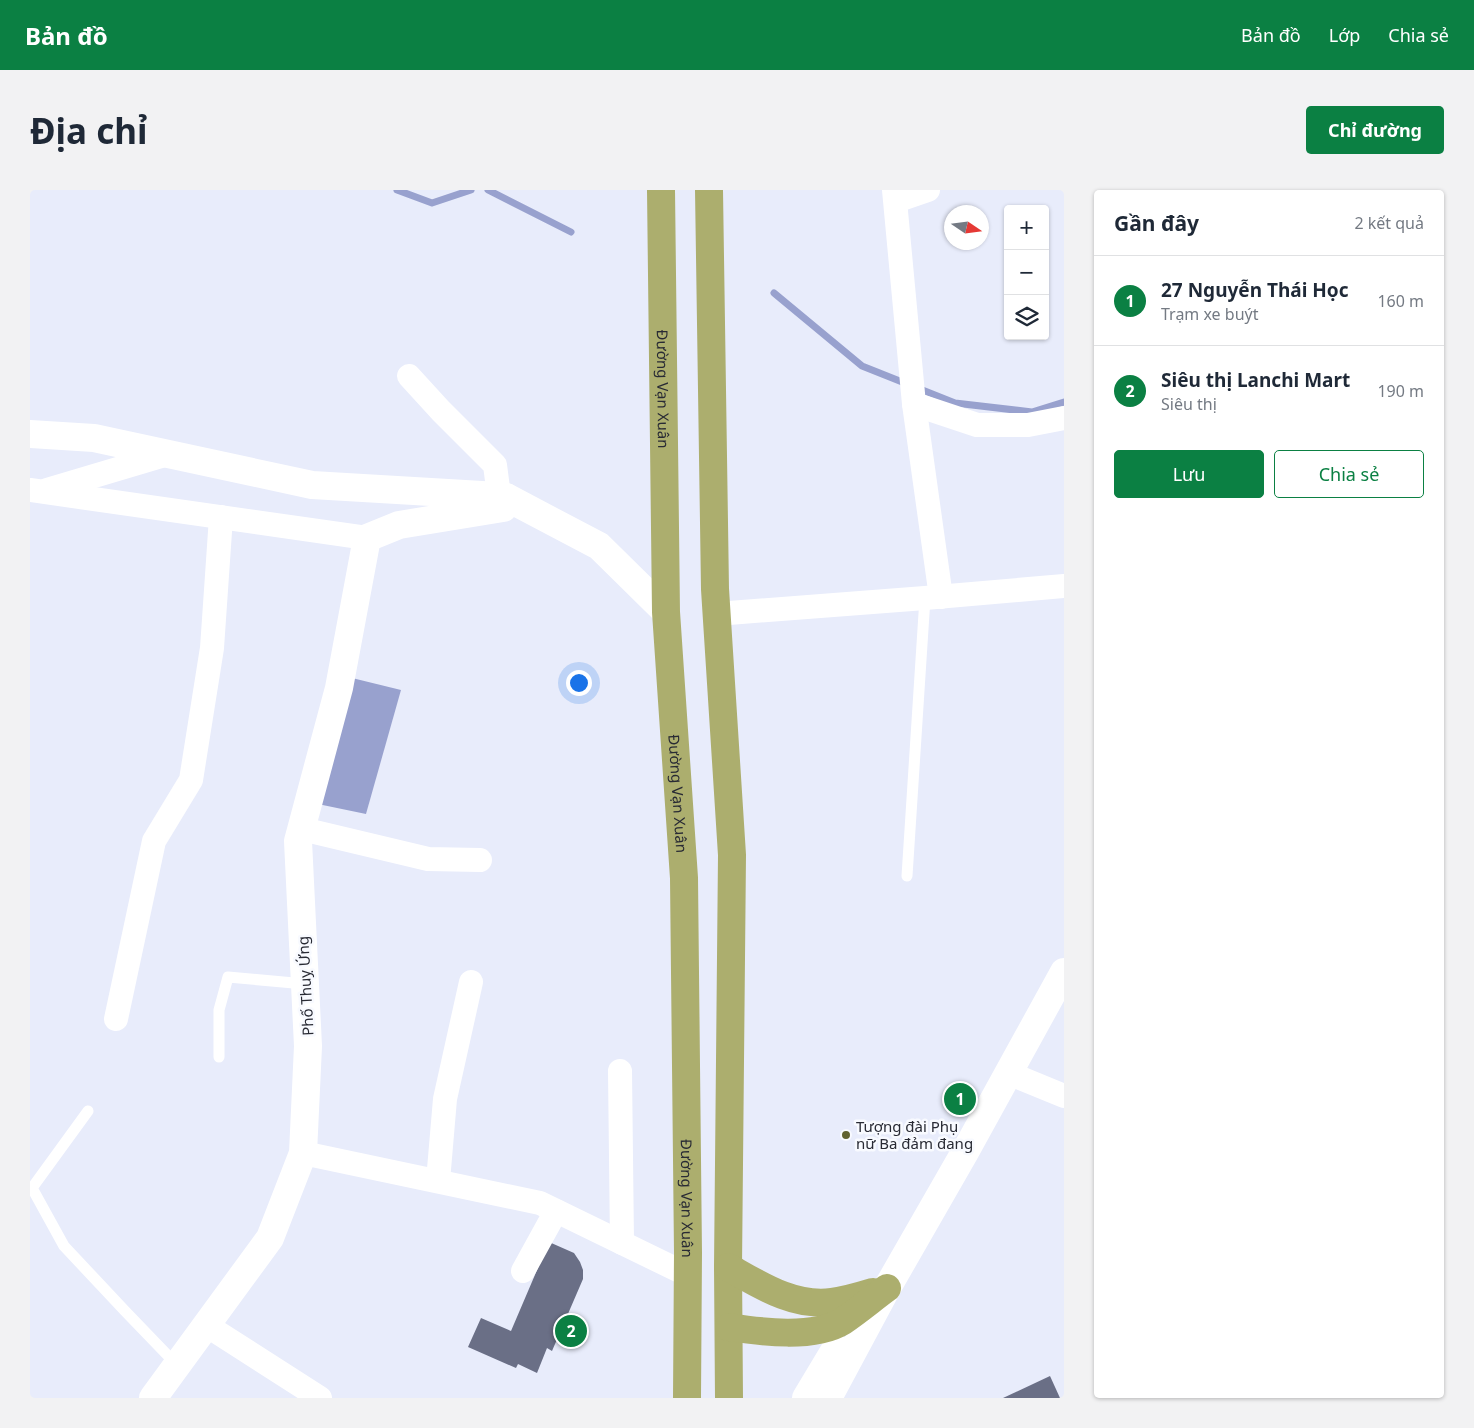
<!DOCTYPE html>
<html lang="vi">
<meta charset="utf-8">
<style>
body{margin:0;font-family:"Noto Sans",sans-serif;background:#f2f2f3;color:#1f2937}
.controls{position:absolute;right:15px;top:15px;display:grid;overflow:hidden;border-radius:5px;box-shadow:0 1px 4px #0004}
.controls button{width:45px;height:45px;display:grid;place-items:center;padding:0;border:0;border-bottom:1px solid #e0e1e3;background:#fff;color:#1f2937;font:25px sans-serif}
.compass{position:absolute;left:914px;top:15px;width:45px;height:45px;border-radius:50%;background:#fff;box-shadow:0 1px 4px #0004;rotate:103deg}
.you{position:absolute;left:548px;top:492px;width:18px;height:18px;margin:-12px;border:4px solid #fff;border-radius:50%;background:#1a73e8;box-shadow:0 0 0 8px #1a73e833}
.badge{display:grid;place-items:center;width:32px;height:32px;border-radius:50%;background:#0b8043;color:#fff;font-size:16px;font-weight:700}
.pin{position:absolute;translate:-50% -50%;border:2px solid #fff;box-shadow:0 1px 5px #0006}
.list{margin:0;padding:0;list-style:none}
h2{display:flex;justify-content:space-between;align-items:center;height:65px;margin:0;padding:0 20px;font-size:21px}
h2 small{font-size:16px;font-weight:400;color:#747a83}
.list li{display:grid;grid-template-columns:32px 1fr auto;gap:15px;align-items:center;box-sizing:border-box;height:90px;padding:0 20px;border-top:1px solid #e0e1e3}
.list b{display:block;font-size:19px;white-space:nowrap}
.list p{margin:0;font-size:16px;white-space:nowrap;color:#747a83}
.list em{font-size:16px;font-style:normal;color:#747a83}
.actions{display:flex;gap:10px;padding:15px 20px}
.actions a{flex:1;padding:11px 0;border:1px solid #0b8043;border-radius:5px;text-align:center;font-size:18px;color:#0b8043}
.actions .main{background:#0b8043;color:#fff}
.icon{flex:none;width:28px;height:28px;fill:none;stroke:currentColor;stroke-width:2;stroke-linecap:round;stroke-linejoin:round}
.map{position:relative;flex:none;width:1034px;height:1208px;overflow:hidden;border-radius:5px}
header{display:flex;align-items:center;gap:30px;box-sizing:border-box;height:70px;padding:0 25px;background:#0b8043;color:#fff}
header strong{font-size:24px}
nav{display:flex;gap:28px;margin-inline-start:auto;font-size:18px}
.intro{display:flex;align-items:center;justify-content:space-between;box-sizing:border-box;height:120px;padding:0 30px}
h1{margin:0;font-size:35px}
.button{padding:12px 22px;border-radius:5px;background:#0b8043;color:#fff;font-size:18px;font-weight:700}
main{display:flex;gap:30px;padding:0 30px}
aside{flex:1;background:#fff;border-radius:5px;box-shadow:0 1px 4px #0004}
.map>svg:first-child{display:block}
.water{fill:#98a1ce}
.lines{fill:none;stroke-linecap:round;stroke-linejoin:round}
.stream{stroke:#98a1ce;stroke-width:7}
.building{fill:#6a6f86}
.service{stroke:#fff;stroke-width:11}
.minor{stroke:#fff;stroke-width:24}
.tertiary{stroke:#fff;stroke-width:28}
.secondary{stroke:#fff;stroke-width:28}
.trunk{stroke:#acae6e;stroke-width:28}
.poi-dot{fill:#616230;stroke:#f8faff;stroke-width:2}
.labels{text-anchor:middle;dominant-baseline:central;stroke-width:5;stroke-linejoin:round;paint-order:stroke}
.street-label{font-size:15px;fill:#282a34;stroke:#f8faff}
.poi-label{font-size:15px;fill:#282a34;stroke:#f8faff;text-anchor:start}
</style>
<header>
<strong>Bản đồ</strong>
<nav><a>Bản đồ</a><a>Lớp</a><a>Chia sẻ</a></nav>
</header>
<div class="intro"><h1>Địa chỉ</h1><a class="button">Chỉ đường</a></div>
<main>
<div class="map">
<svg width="1034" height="1208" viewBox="0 0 1034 1208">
<rect width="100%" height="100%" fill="#e8ecfb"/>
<polygon class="water" points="318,487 371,500 336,624 283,613"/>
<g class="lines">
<g class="stream">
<polyline points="367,0 402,13 441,0"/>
<polyline points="458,0 541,42"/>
<polyline points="744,103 832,176 925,213 1002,222 1034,212"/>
</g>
</g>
<g class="building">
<polygon points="519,1052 544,1063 550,1072 553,1080 553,1089 522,1161 517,1158 507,1183 488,1174 486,1178 438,1157 451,1128 481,1141"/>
<polygon points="1020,1186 1030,1208 973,1208"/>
</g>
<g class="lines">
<g class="service">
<polyline points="877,686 895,408"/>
<polyline points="189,867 189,820 198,787 275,794"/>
<polyline points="58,921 2,998 34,1056 95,1121 147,1175"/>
</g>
<g class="minor">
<polyline points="864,0 884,214 911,407"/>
<polyline points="866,11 898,0"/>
<polyline points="379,186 411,221 465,275 469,306"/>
<polyline points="884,214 947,235 998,235 1034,228"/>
<polyline points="0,300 337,348"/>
<polyline points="17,300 138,264"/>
<polyline points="686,424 895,408 1034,396"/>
<polyline points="272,639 398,669 450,670"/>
<polyline points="86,829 124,651 161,590 182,458 191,327"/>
<polyline points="590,881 592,1053"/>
<polyline points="978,883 1034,906"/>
<polyline points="273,963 510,1013 658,1085"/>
<polyline points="408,991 415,909 441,792"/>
<polyline points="493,1081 526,1021"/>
<polyline points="176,1135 290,1208"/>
</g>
<polyline class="tertiary" points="123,1208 240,1048 273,963 278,856 268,651 309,498 337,348 369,335 473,318 476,307"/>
<g class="secondary">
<polyline points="0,244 64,248 282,295 469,306 476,307 569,356 636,422"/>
<polyline points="776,1208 806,1158"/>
<polyline points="798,1208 857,1098 935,962 1034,782"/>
</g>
<g class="trunk">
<path id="s1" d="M631,0L636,422L654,688L658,1063L657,1208"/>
<polyline points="679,0 685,399 702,665 698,1077 699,1208"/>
<path d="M698,1077C730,1095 763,1117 802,1112C816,1110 830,1106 843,1102"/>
<path d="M699,1137C731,1142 784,1149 813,1131C828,1121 842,1109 857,1098"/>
</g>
</g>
<circle class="poi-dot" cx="816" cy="945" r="5"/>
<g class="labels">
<g class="street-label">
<text stroke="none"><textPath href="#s1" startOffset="199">Đường Vạn Xuân</textPath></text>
<text stroke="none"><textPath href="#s1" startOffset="604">Đường Vạn Xuân</textPath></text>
<text transform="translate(275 796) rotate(-93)">Phố Thuỵ Ứng</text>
<text stroke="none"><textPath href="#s1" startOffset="1009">Đường Vạn Xuân</textPath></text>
</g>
<g class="poi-label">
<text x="826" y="936">Tượng đài Phụ<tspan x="826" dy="17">nữ Ba đảm đang</tspan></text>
</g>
</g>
</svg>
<div class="controls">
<button>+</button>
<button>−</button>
<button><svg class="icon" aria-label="layers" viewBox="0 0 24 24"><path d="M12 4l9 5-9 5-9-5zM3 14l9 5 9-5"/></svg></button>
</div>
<svg class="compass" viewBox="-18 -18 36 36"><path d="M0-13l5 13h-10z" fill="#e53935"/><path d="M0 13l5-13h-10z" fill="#747a83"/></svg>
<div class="you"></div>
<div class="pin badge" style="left:930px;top:909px">1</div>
<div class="pin badge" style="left:541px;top:1141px">2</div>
</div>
<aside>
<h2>Gần đây<small>2 kết quả</small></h2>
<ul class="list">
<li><span class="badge">1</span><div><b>27 Nguyễn Thái Học</b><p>Trạm xe buýt</p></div><em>160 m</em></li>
<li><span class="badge">2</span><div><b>Siêu thị Lanchi Mart</b><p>Siêu thị</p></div><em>190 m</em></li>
</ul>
<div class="actions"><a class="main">Lưu</a><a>Chia sẻ</a></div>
</aside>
</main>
